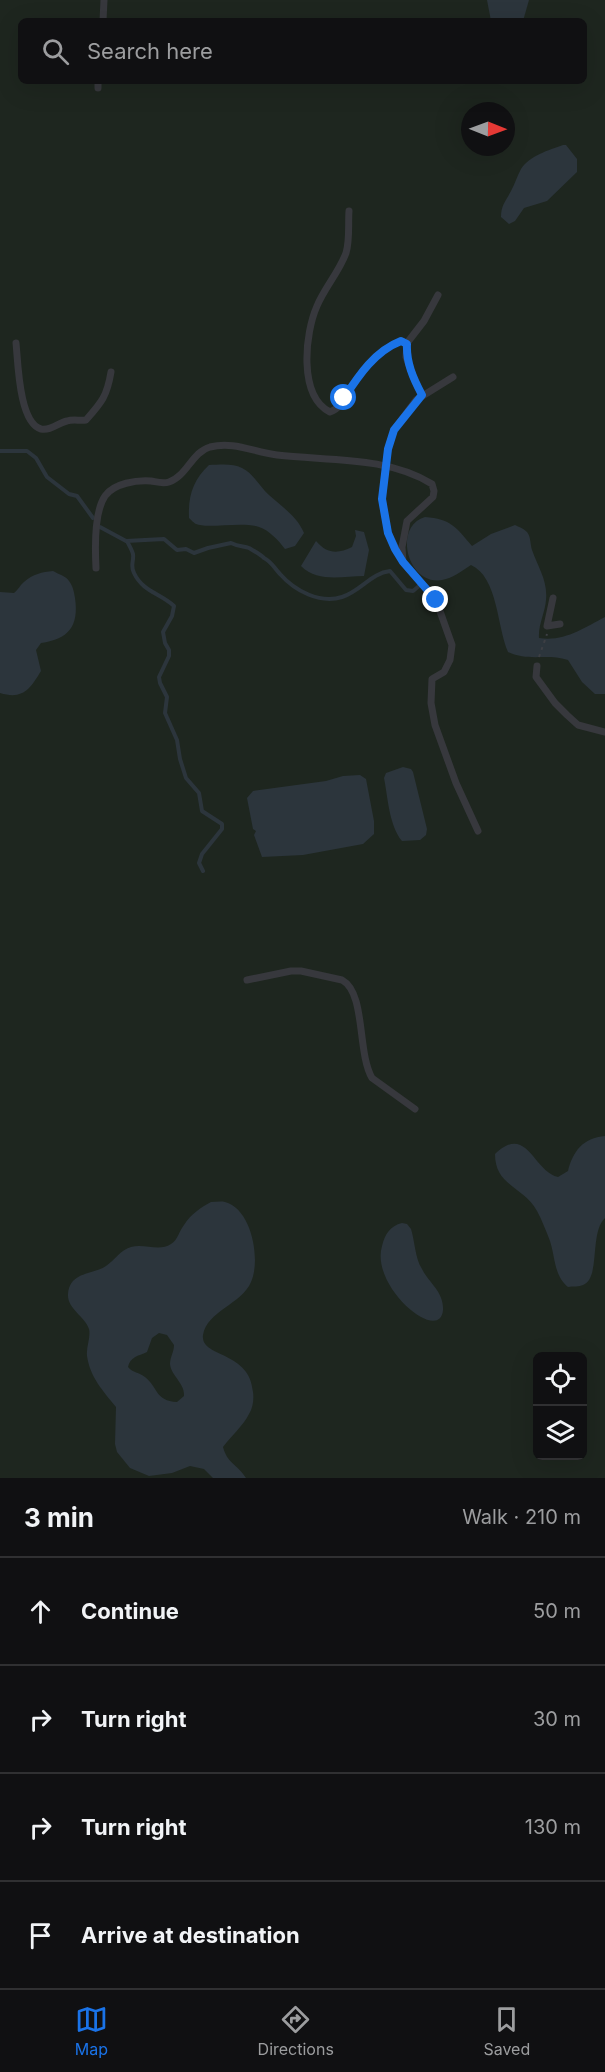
<!DOCTYPE html>
<meta charset="utf-8">
<style>
body{margin:0;font-family:Inter,sans-serif;background:#19191b;color:#f1f3f6}
.controls{position:absolute;right:18px;bottom:18px;display:grid;overflow:hidden;border-radius:9px;box-shadow:0 6px 24px #0002}
.controls button{width:54px;height:54px;display:grid;place-items:center;padding:0;border:0;border-bottom:2px solid #303032;background:#101012;color:#f1f3f6;font:30px sans-serif}
.compass{position:absolute;left:461px;top:102px;width:54px;height:54px;border-radius:50%;background:#101012;box-shadow:0 6px 24px #0002;rotate:91deg}
.stop{position:absolute;width:18px;height:18px;margin:-14px;border:4px solid #1a73e8;border-radius:50%;background:#fff}
.stop.end{background:#1a73e8;border-color:#fff;box-shadow:0 2px 6px #0008}
.list{margin:0;padding:0;list-style:none}
h2{display:flex;justify-content:space-between;align-items:center;height:78px;margin:0;padding:0 24px;font-size:26px}
h2 small{font-size:20px;font-weight:400;color:#9c9d9f}
.list li{display:grid;grid-template-columns:39px 1fr auto;gap:18px;align-items:center;box-sizing:border-box;height:108px;padding:0 24px;border-top:2px solid #303032}
.list b{display:block;font-size:22px;white-space:nowrap}
.list em{font-size:20px;font-style:normal;color:#9c9d9f}
.icon{flex:none;width:33px;height:33px;fill:none;stroke:currentColor;stroke-width:2;stroke-linecap:round;stroke-linejoin:round}
.map{position:relative;flex:none;width:605px;height:1478px;overflow:hidden}
.search{position:absolute;background:#101012;box-shadow:0 6px 24px #0002;left:18px;right:18px;top:18px;height:66px;display:flex;align-items:center;gap:15px;box-sizing:border-box;padding:0 21px;border-radius:9px;color:#9c9d9f;font-size:22px}
.sheet{height:510px;background:#101012}
nav{display:flex;justify-content:space-around;align-items:center;box-sizing:border-box;height:84px;border-top:2px solid #303032;background:#101012;font-size:16px;color:#9c9d9f}
nav a{display:grid;justify-items:center;gap:3px}
nav .on{color:#1a73e8}
.map>svg:first-child{display:block}
.green{fill:#1e261f;fill-rule:evenodd}
.water{fill:#2c353c;fill-rule:evenodd}
.lines{fill:none;stroke-linecap:round;stroke-linejoin:round}
.stream{stroke:#2c353c;stroke-width:4}
.path{stroke:#3d3f44;stroke-width:2;stroke-dasharray:3 4.5;stroke-linecap:butt}
.lane{stroke:#37383d;stroke-width:7}
.route{stroke:#1a73e8;stroke-width:8}
</style>
<div class="map">
<svg width="605" height="1478" viewBox="0 0 605 1478">
<rect width="100%" height="100%" fill="#161618"/>
<path class="green" d="M0,0H605V1478H0ZM21,21H584V81H21ZM470,111H506V147H470ZM538,1356H582V1456H538Z"/>
<g class="water">
<polygon points="487,0 529,0 523,21 491,21"/>
<path d="M563,145H566L577,159V172L547,201L524,208L515,221L509,224L501,217C501,205 506,201 511,191C515,184 517,176 521,169C529,156 549,150 563,145Z"/>
<path d="M209,465C219,465 233,463 242,468C253,473 260,487 269,495C282,507 297,516 304,533L295,546L285,549C279,541 269,530 259,527C243,521 207,529 196,524C195,524 190,519 189,518C188,496 193,480 209,465Z"/>
<path d="M425,517C451,519 456,527 472,546L491,534L515,525C519,527 523,528 527,532C531,537 530,544 532,550C538,567 548,581 546,600C545,613 538,625 539,638C564,642 584,628 605,617V694H595L582,682L568,660C546,653 530,662 508,652C497,627 498,577 471,565C462,571 453,578 442,580C408,586 392,527 425,517Z"/>
<path d="M355,530L364,532L369,550L364,576C343,576 318,583 301,566L316,541C327,554 338,554 352,547L356,536Z"/>
<path d="M53,571C58,574 66,576 69,581C73,586 74,592 75,598C79,626 69,639 41,643L36,650L41,671C30,689 23,700 0,693V592L14,593C19,589 20,585 24,582C33,574 42,572 53,571Z"/>
<path d="M403,767L411,769L413,772L427,829L426,835L420,840L402,841C389,825 388,798 384,778L386,773Z"/>
<polygon points="360,775 366,779 374,821 374,834 363,844 303,855 262,857 254,835 256,831 253,829 247,798 253,791 326,781 343,776"/>
<path d="M605,1136V1218C589,1233 601,1278 583,1285C579,1287 573,1286 568,1287C554,1276 555,1256 550,1241C546,1231 542,1220 537,1211C523,1186 495,1186 495,1154C527,1123 533,1171 558,1177L568,1171C573,1151 583,1138 605,1136Z"/>
<path d="M211,1202C216,1202 221,1201 225,1202C252,1209 261,1260 251,1282C242,1304 207,1311 203,1335C200,1358 250,1350 253,1392C254,1399 253,1408 249,1414C243,1426 231,1436 223,1447C227,1463 237,1464 246,1478H213L204,1469L190,1466L172,1473L149,1476L130,1468L117,1452L115,1444L116,1407C103,1391 90,1377 87,1356C86,1347 91,1337 89,1329C85,1316 67,1309 68,1294C70,1271 93,1275 106,1266C115,1260 120,1250 131,1247C144,1243 159,1252 171,1244C178,1240 179,1231 184,1225C191,1214 200,1208 211,1202ZM159,1333L167,1335L174,1345C174,1352 170,1357 170,1364C171,1376 185,1383 184,1396L177,1402C155,1401 158,1387 145,1377C139,1372 133,1373 128,1367C130,1357 138,1356 147,1352L152,1338Z"/>
<path d="M402,1223L407,1224L411,1229C415,1242 415,1258 422,1269C429,1283 444,1292 443,1310C440,1345 370,1287 382,1246C385,1234 390,1226 402,1223Z"/>
</g>
<g class="lines">
<g class="stream">
<polyline points="0,451 27,451 36,458 47,477 69,494 77,496 93,518"/>
<path d="M100,527L126,541L164,539L177,550L186,549L194,553L208,548L231,543C239,547 244,546 249,548C254,551 260,554 264,558C272,562 274,568 280,574C295,591 320,604 342,597C361,591 371,573 390,571L406,590L413,591L419,586"/>
<path d="M127,541C129,545 132,550 133,554C134,561 130,566 134,573C143,592 160,593 174,606L172,616L163,632L165,643L169,650V656L159,677L160,683L167,697L165,713L177,740L180,759L186,778L199,793L202,811L222,824V829L202,854L199,863L203,871"/>
</g>
<polyline class="path" points="539,657 547,634"/>
<g class="lane">
<polyline points="103,21 104,0"/>
<polyline points="98,88 98,81"/>
<path d="M349,211C348,224 350,240 346,253C339,272 325,287 317,306C305,333 298,396 330,412C343,407 345,396 353,384C366,366 380,349 401,341L407,343"/>
<path d="M16,343C18,362 19,423 41,429C51,431 58,423 67,421C73,419 80,421 86,420C102,402 107,396 111,372"/>
<polyline points="422,395 415,381 406,357 407,343 424,321 438,295"/>
<polyline points="402,560 388,533 382,499 388,449 394,430 416,400 453,377"/>
<path d="M96,568C95,549 94,512 105,496C114,483 137,480 151,481C157,482 163,484 169,482C187,476 192,452 210,447C234,441 253,452 277,455C328,461 387,456 432,484L434,491L433,497L407,521L402,547L403,562L436,600L452,645L450,660L444,672L432,679L431,703L435,725L456,783L478,831"/>
<polyline points="553,598 547,626 560,624"/>
<polyline points="537,666 536,677 555,703 567,715 578,725 605,732"/>
<path d="M247,980L291,971H301L342,980C366,993 357,1052 372,1078L415,1109"/>
</g>
</g>
<g class="lines">
<path class="route" d="M344,398C359,375 375,351 401,341L407,344C406,362 413,378 422,395L394,430L388,449L382,499L388,533L395,549L403,562L436,600"/>
</g>
</svg>
<div class="controls">
<button><svg class="icon" aria-label="locate" viewBox="0 0 24 24"><circle cx="12" cy="12" r="6"/><path d="M12 2v4M12 18v4M2 12h4M18 12h4"/></svg></button>
<button><svg class="icon" aria-label="layers" viewBox="0 0 24 24"><path d="M12 4l9 5-9 5-9-5zM3 14l9 5 9-5"/></svg></button>
</div>
<svg class="compass" viewBox="-18 -18 36 36"><path d="M0-13l5 13h-10z" fill="#e53935"/><path d="M0 13l5-13h-10z" fill="#9c9d9f"/></svg>
<div class="stop" style="left:344px;top:398px"></div>
<div class="stop end" style="left:436px;top:600px"></div>
<div class="search"><svg class="icon" aria-label="search" viewBox="0 0 24 24"><circle cx="10" cy="10" r="6"/><path d="M15 15l6 6"/></svg>Search here</div>
</div>
<section class="sheet">
<h2>3 min<small>Walk · 210 m</small></h2>
<ul class="list">
<li><svg class="icon" aria-label="ahead" viewBox="0 0 24 24"><path d="M12 20V5M6 11l6-6 6 6"/></svg><div><b>Continue</b></div><em>50 m</em></li>
<li><svg class="icon" aria-label="right" viewBox="0 0 24 24"><path d="M7 20v-9h11M14 6l5 5-5 5"/></svg><div><b>Turn right</b></div><em>30 m</em></li>
<li><svg class="icon" aria-label="right" viewBox="0 0 24 24"><path d="M7 20v-9h11M14 6l5 5-5 5"/></svg><div><b>Turn right</b></div><em>130 m</em></li>
<li><svg class="icon" aria-label="arrive" viewBox="0 0 24 24"><path d="M6 21V4h12l-3 4 3 4H6"/></svg><div><b>Arrive at destination</b></div></li>
</ul>
</section>
<nav>
<a class="on"><svg class="icon" aria-label="map" viewBox="0 0 24 24"><path d="M3 6l6-2 6 2 6-2v14l-6 2-6-2-6 2zM9 4v14M15 6v14"/></svg>Map</a>
<a><svg class="icon" aria-label="directions" viewBox="0 0 24 24"><path d="M12 3l9 9-9 9-9-9zM9 14v-3h6M13 9l2 2-2 2"/></svg>Directions</a>
<a><svg class="icon" aria-label="saved" viewBox="0 0 24 24"><path d="M7 4h10v16l-5-4-5 4z"/></svg>Saved</a>
</nav>
